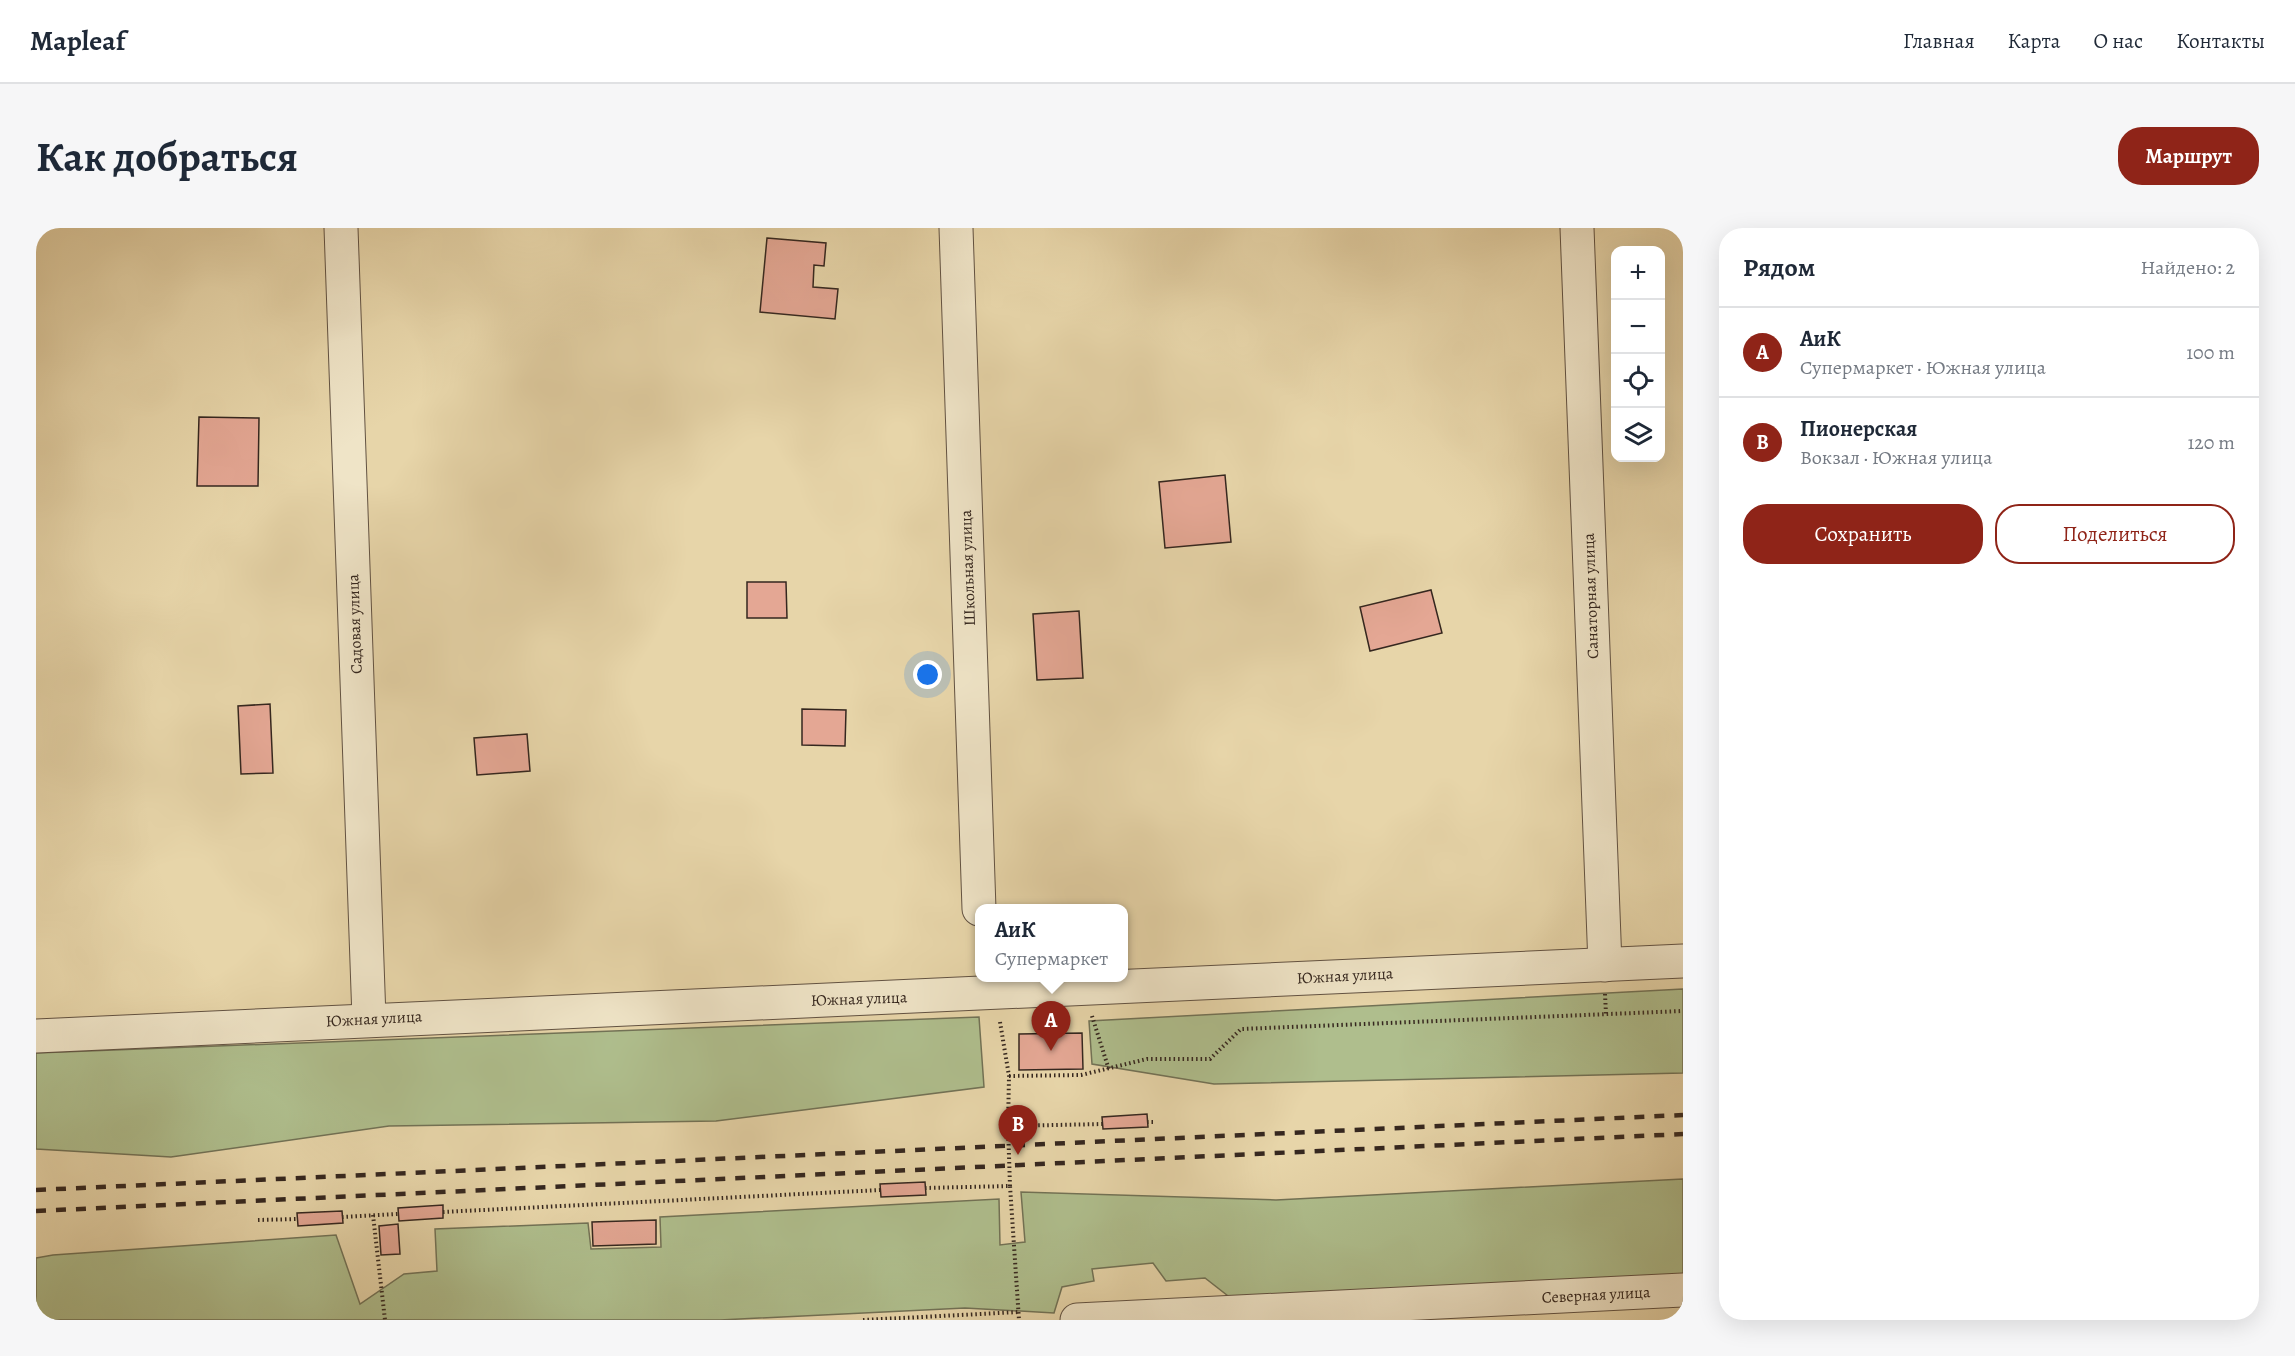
<!DOCTYPE html>
<html lang="ru">
<meta charset="utf-8">
<style>
body{margin:0;font-family:Alegreya,serif;background:#f6f6f7;color:#1f2937}
.controls{position:absolute;right:18px;top:18px;display:grid;overflow:hidden;border-radius:12px;box-shadow:0 6px 24px #0002}
.controls button{width:54px;height:54px;display:grid;place-items:center;padding:0;border:0;border-bottom:2px solid #e0e1e3;background:#fff;color:#1f2937;font:30px sans-serif}
.you{position:absolute;left:892px;top:447px;width:21px;height:21px;margin:-15px;border:4px solid #fff;border-radius:50%;background:#1a73e8;box-shadow:0 0 0 9px #1a73e833}
.badge{display:grid;place-items:center;width:39px;height:39px;border-radius:50%;background:#8f2418;color:#fff;font-size:20px;font-weight:700}
.pin{position:absolute;translate:-50% -50px;filter:drop-shadow(0 2px 3px #0008)}
.pin::after{content:'';position:absolute;top:32px;width:21px;height:18px;background:inherit;clip-path:polygon(0 0,100% 0,50% 100%)}
.popup{position:absolute;left:939px;top:676px;width:153px;height:78px;box-sizing:border-box;display:grid;place-content:center;border-radius:12px;background:#fff;filter:drop-shadow(0 2px 4px #0005);font-size:20px;white-space:nowrap;color:#747a83}
.popup b{font-size:22px;color:#1f2937}
.popup::after{content:'';position:absolute;left:50%;top:100%;margin-left:-12px;border:12px solid transparent;border-top-color:#fff}
.list{margin:0;padding:0;list-style:none}
h2{display:flex;justify-content:space-between;align-items:center;height:78px;margin:0;padding:0 24px;font-size:26px}
h2 small{font-size:20px;font-weight:400;color:#747a83}
.list li{display:grid;grid-template-columns:39px 1fr auto;gap:18px;align-items:center;box-sizing:border-box;height:90px;padding:0 24px;border-top:2px solid #e0e1e3}
.list b{display:block;font-size:22px;white-space:nowrap}
.list p{margin:0;font-size:20px;white-space:nowrap;color:#747a83}
.list em{font-size:20px;font-style:normal;color:#747a83}
.actions{display:flex;gap:12px;padding:18px 24px}
.actions a{flex:1;padding:14px 0;border:2px solid #8f2418;border-radius:24px;text-align:center;font-size:21px;color:#8f2418}
.actions .main{background:#8f2418;color:#fff}
.icon{flex:none;width:33px;height:33px;fill:none;stroke:currentColor;stroke-width:2;stroke-linecap:round;stroke-linejoin:round}
.map{position:relative;flex:none;width:1647px;height:1092px;overflow:hidden;border-radius:24px}
header{display:flex;align-items:center;gap:36px;box-sizing:border-box;height:84px;padding:0 30px;background:#fff;border-bottom:2px solid #e0e1e3}
header strong{font-size:28px}
nav{display:flex;gap:33px;margin-inline-start:auto;font-size:21px}
.intro{display:flex;align-items:center;justify-content:space-between;box-sizing:border-box;height:144px;padding:0 36px}
h1{margin:0;font-size:42px}
.button{padding:15px 27px;border-radius:24px;background:#8f2418;color:#fff;font-size:21px;font-weight:700}
main{display:flex;gap:36px;padding:0 36px}
aside{flex:1;background:#fff;border-radius:24px;box-shadow:0 6px 24px #0002}
.map>svg:first-child{display:block}
.green{fill:#afbe8d;stroke:#727256;stroke-width:1.5}
.building{fill:#e4a794;stroke:#35271f;stroke-width:1.5}
.lines{fill:none;stroke-linecap:round;stroke-linejoin:round}
.minor-casing{stroke:#625242;stroke-width:35}
.path{stroke:#35271f;stroke-width:4;stroke-dasharray:1.5 3;stroke-linecap:butt}
.minor{stroke:#efe4c7;stroke-width:33}
.rail{stroke:#35271f;stroke-width:4.5;stroke-dasharray:10 10;stroke-linecap:butt}
.path-bridge{stroke:#35271f;stroke-width:4;stroke-dasharray:1.5 3;stroke-linecap:butt}
.labels{text-anchor:middle;dominant-baseline:central;stroke-width:4.5;stroke-linejoin:round;paint-order:stroke}
.street-label{font-size:16px;fill:#35271f;stroke:#efe4c7}
</style>
<header>
<strong>Mapleaf</strong>
<nav><a>Главная</a><a>Карта</a><a>О нас</a><a>Контакты</a></nav>
</header>
<div class="intro"><h1>Как добраться</h1><a class="button">Маршрут</a></div>
<main>
<div class="map">
<svg width="1647" height="1092" viewBox="0 0 1647 1092">
<rect width="100%" height="100%" fill="#e7d5a9"/>
<filter id="stains"><feTurbulence type="fractalNoise" baseFrequency=".00333" numOctaves="4"/><feColorMatrix values="0 0 0 0 .2 0 0 0 0 .09 0 0 0 0 .02 0 0 0 .5 -.17"/></filter>
<radialGradient id="worn" r=".72"><stop offset=".6" stop-color="#630" stop-opacity="0"/><stop offset="1" stop-color="#630" stop-opacity=".3"/></radialGradient>
<g class="green">
<polygon points="1647,761 1647,845 1178,856 1056,836 1053,793"/>
<polygon points="943,789 948,859 680,893 353,898 135,929 0,921 0,825"/>
<polygon points="1647,951 1647,1052 1196,1071 1169,1050 1130,1053 1117,1035 1056,1041 1058,1053 1026,1059 1018,1085 929,1080 684,1092 0,1092 0,1030 17,1027 300,1007 324,1076 368,1046 401,1043 399,1001 552,995 555,1021 625,1019 624,989 963,971 964,1017 989,1014 985,964 1240,972"/>
</g>
<g class="building">
<polygon points="731,10 790,15 788,38 778,37 777,59 802,61 799,91 724,84"/>
<polygon points="163,189 223,190 222,258 161,258"/>
<polygon points="1189,247 1195,314 1129,320 1123,254"/>
<polygon points="711,354 750,354 751,390 711,390"/>
<polygon points="1395,362 1406,405 1334,423 1324,379"/>
<polygon points="1043,383 1047,450 1001,452 997,386"/>
<polygon points="234,476 237,545 205,546 202,478"/>
<polygon points="766,481 810,482 809,518 766,517"/>
<polygon points="491,506 494,543 441,547 438,510"/>
<polygon points="1046,805 1047,841 983,842 983,806"/>
<polygon points="1111,886 1112,899 1067,901 1066,889"/>
<polygon points="889,954 890,967 845,969 844,956"/>
<polygon points="407,977 407,990 363,993 362,980"/>
<polygon points="306,983 307,995 262,998 261,985"/>
<polygon points="620,992 620,1016 557,1018 556,994"/>
<polygon points="362,996 364,1026 345,1027 343,998"/>
</g>
<g class="lines">
<g class="minor-casing">
<g id="minor">
<polyline points="305,0 333,791"/>
<polyline points="920,0 943,681"/>
<polyline points="1541,0 1569,737"/>
<polyline points="0,808 1647,733"/>
<polyline points="1041,1092 1647,1062"/>
</g>
</g>
<g class="path">
<polyline points="1569,766 1570,786"/>
<polyline points="1056,788 1073,842"/>
<polyline points="964,794 973,848 972,898 1067,896"/>
<polyline points="973,848 1045,847 1111,831 1174,831 1205,801 1647,783"/>
<polyline points="1111,894 1118,894"/>
<polyline points="889,960 974,958 983,1092"/>
<polyline points="407,984 844,962"/>
<polyline points="337,987 349,1092"/>
<polyline points="306,989 362,986"/>
<polyline points="222,992 261,991"/>
<polyline points="827,1092 983,1084"/>
</g>
<use href="#minor" class="minor"/>
<g class="rail">
<polyline points="0,962 1647,887"/>
<polyline points="0,983 1647,906"/>
</g>
<polyline class="path-bridge" points="972,898 974,958"/>
</g>
<g class="labels">
<g class="street-label">
<text transform="translate(932 340) rotate(-92)">Школьная улица</text>
<text transform="translate(1555 368) rotate(-92)">Санаторная улица</text>
<text transform="translate(319 396) rotate(-92)">Садовая улица</text>
<text transform="translate(1309 748) rotate(-3)">Южная улица</text>
<text transform="translate(823 771) rotate(-2)">Южная улица</text>
<text transform="translate(338 791) rotate(-3)">Южная улица</text>
<text transform="translate(1560 1067) rotate(-3)">Северная улица</text>
</g>
</g>
<rect width="100%" height="100%" filter="url(#stains)"/>
<rect width="100%" height="100%" fill="url(#worn)"/>
</svg>
<div class="controls">
<button>+</button>
<button>−</button>
<button><svg class="icon" aria-label="locate" viewBox="0 0 24 24"><circle cx="12" cy="12" r="6"/><path d="M12 2v4M12 18v4M2 12h4M18 12h4"/></svg></button>
<button><svg class="icon" aria-label="layers" viewBox="0 0 24 24"><path d="M12 4l9 5-9 5-9-5zM3 14l9 5 9-5"/></svg></button>
</div>
<div class="you"></div>
<div class="pin badge" style="left:1015px;top:823px">A</div>
<div class="popup"><b>АиК</b>Супермаркет</div>
<div class="pin badge" style="left:982px;top:927px">B</div>
</div>
<aside>
<h2>Рядом<small>Найдено: 2</small></h2>
<ul class="list">
<li><span class="badge">A</span><div><b>АиК</b><p>Супермаркет · Южная улица</p></div><em>100 m</em></li>
<li><span class="badge">B</span><div><b>Пионерская</b><p>Вокзал · Южная улица</p></div><em>120 m</em></li>
</ul>
<div class="actions"><a class="main">Сохранить</a><a>Поделиться</a></div>
</aside>
</main>
